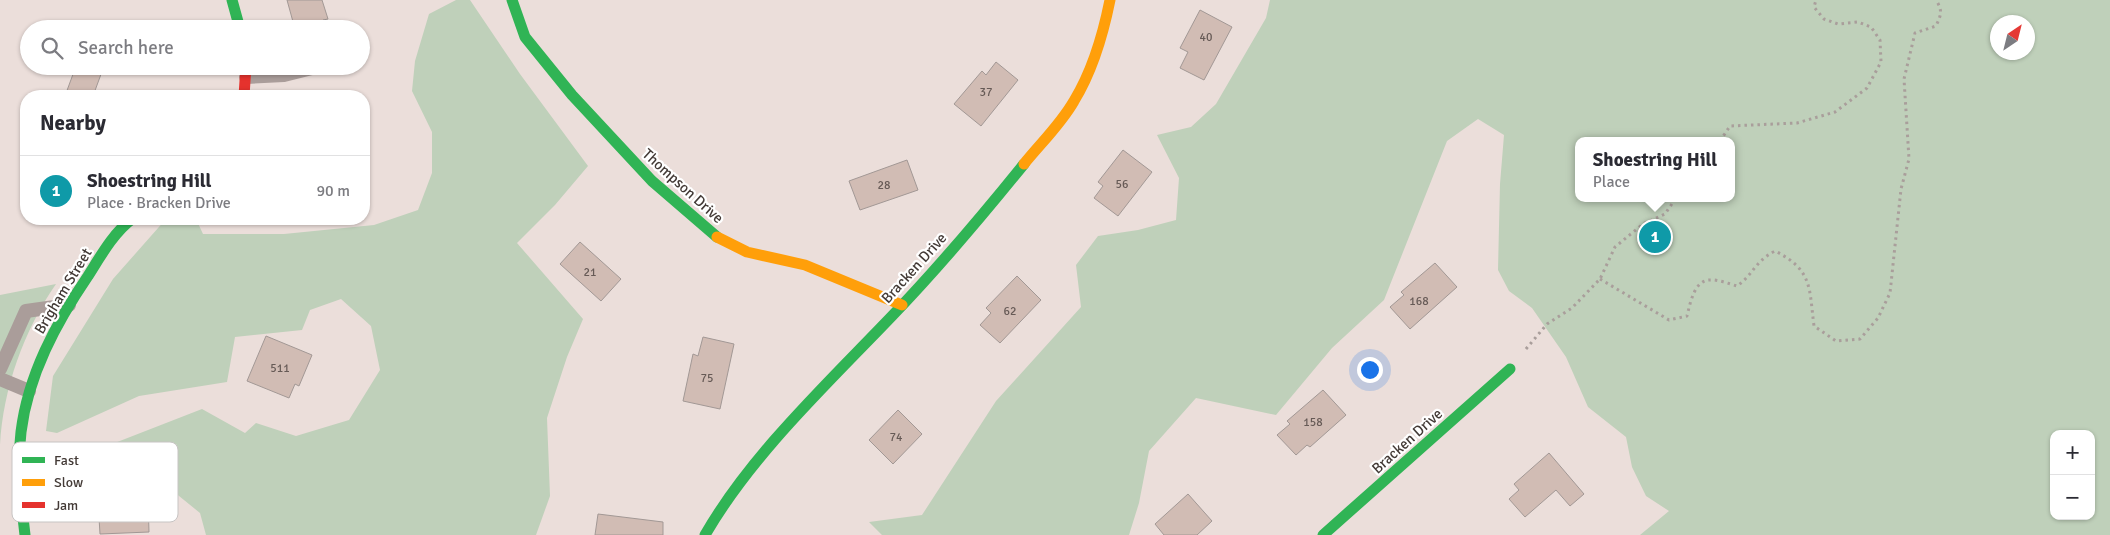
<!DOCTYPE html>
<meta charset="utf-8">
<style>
body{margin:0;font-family:Signika,sans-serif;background:#f7f7f7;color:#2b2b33}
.controls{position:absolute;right:15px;bottom:15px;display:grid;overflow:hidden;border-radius:10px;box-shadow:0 1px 4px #0004}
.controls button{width:45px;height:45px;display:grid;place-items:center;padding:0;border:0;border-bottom:1px solid #e1e1e2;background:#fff;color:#2b2b33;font:25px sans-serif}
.compass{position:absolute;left:1990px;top:15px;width:45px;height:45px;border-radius:50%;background:#fff;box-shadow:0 1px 4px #0004;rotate:35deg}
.you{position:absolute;left:1369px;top:369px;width:18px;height:18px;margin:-12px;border:4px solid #fff;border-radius:50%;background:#1a73e8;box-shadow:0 0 0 8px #1a73e833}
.badge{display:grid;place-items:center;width:32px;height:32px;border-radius:50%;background:#2563eb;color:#fff;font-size:16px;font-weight:700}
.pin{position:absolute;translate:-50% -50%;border:2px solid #fff;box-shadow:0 1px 5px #0006}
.popup{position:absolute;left:1575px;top:137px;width:160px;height:65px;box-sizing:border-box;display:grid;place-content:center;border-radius:10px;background:#fff;filter:drop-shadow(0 1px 4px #0005);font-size:16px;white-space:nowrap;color:#7c7c81}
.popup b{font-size:19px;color:#2b2b33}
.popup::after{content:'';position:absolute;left:50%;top:100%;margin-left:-10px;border:10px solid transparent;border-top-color:#fff}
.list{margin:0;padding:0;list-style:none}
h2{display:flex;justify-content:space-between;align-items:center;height:65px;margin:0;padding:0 20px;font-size:21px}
h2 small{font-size:16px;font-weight:400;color:#7c7c81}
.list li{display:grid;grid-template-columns:32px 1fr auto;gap:15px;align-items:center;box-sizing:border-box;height:70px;padding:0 20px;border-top:1px solid #e1e1e2}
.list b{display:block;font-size:19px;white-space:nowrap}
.list p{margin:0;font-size:16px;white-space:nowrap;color:#7c7c81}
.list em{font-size:16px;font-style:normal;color:#7c7c81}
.icon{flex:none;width:28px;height:28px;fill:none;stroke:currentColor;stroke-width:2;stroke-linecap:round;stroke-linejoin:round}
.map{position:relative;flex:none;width:2110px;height:535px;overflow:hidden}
.search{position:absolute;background:#fff;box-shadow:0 1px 4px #0004;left:20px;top:20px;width:350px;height:55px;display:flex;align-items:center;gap:12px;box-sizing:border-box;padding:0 18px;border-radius:28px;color:#7c7c81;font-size:19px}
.panel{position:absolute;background:#fff;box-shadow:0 1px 4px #0004;left:20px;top:90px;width:350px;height:135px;border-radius:20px}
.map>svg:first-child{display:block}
.green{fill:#bfd0ba;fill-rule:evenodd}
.building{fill:#d1bcb4;stroke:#a29895}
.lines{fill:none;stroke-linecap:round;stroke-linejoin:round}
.path{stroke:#a99e9b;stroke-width:3;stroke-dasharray:2.5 4;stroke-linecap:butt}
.lane{stroke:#aa9d9a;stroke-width:14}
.fast{stroke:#30b455;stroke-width:11}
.slow{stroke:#ff9f0a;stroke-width:11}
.jam{stroke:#e5322d;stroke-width:11}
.labels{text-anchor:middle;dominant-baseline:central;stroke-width:4.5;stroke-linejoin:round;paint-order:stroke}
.number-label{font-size:12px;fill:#665a56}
.street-label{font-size:15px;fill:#433a36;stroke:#fff}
.key{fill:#fff;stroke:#c7c4c3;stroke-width:1}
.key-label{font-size:14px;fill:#433a36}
</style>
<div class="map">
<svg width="2110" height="535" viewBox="0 0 2110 535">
<rect width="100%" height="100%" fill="#ebdeda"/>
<g class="green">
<polygon points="456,0 470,0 520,74 588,166 555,205 517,243 583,319 567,357 547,418 550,496 536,535 206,535 200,513 147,470 111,484 65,483 71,460 202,409 245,433 256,423 296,436 349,420 380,370 371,326 341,299 310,310 302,330 235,337 227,382 139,396 57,433 46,431 53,376 113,279 166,219 196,219 203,234 284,234 374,225 418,210 432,173 432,132 412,91 415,61 429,14"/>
<path d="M1270,0H2110V535H1640L1669,511L1646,496L1632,467L1626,437L1588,407L1566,357L1532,308L1509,291L1498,270L1500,184L1504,135L1478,119L1447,141L1384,300L1332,348L1276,415L1196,398L1149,451L1139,503L1129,535H882L869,522L922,515L996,401L1081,307L1076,265L1098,236L1138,230L1176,220L1179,178L1157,135L1191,127L1216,104L1266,18ZM1998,22H2028V52H1998ZM1579,141H1731V198H1579ZM2054,434H2091V516H2054Z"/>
<path d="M56,284C24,330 3,389 0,445V295Z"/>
</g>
<g class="building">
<polygon points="287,0 322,0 328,19 323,20 325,29 295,29"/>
<polygon points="1200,10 1232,27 1204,80 1180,68 1188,52 1180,48"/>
<polygon points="996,62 1018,80 981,126 954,104 982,71 986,75"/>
<polygon points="76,66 104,66 93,96 65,96"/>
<polygon points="1123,150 1152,172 1118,216 1094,198 1103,186 1098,182"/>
<polygon points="907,160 918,190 860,210 849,181"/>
<polygon points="580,242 621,279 601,301 560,264"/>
<polygon points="1435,263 1457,287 1410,329 1390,307 1404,295 1401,292"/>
<polygon points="1017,276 1041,300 1000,343 980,325 991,313 986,308"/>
<polygon points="266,336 312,355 299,386 295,384 289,398 247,381"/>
<polygon points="703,337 734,344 720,409 683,401 693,354 698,356"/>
<polygon points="1323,390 1346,415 1310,447 1307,445 1296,455 1277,435 1290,424 1287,421"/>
<polygon points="898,410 922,434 893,464 869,440"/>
<polygon points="1549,453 1584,494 1570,506 1556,490 1525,517 1509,499 1519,490 1514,484"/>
<polygon points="1188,494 1212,521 1197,535 1164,535 1155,524"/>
<polygon points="148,498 149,532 100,534 98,501"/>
<polygon points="598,514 663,522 663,535 595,535"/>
</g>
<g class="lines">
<g class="path">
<polyline points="1720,141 1730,126 1797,123 1835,112 1867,88 1881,62 1880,40 1871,27 1858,22 1838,24 1824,19 1814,7 1816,0"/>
<path d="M1600,279L1669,320L1687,316C1690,304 1694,281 1709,280C1717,279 1730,284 1737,286C1754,274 1754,262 1775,251C1813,270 1809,288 1814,326L1836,341L1860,339L1878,318L1890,293L1901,189L1909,159L1904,79L1915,33L1936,26C1941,15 1943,11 1936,0"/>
<polyline points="1526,349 1547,324 1572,308 1600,279 1615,247 1643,224 1665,214 1676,198"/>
</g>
<g class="lane">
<polyline points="246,77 284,75 320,66"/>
<polyline points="0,369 26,311 69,305"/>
<polyline points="0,379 29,391"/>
</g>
<g class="fast">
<polyline points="232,0 240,29"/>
<polyline points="512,0 525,37 572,95 652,181 717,237"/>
<path d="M25,535C21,501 17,466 21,432C28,375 56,323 88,276C100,257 114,232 132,219"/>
<path d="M705,535C751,455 828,383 892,316C938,268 982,216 1024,164"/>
<polyline points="1323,535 1510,369"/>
</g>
<g class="slow">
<path d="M1024,164C1040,144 1061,124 1074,101C1093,70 1103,35 1110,0"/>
<polyline points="717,237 747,252 805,265 902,305"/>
</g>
<polyline class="jam" points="244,96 246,66"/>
</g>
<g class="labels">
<g class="number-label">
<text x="1206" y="37">40</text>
<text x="986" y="92">37</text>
<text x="1122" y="184">56</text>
<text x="884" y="185">28</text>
<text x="590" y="272">21</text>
<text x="1419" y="301">168</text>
<text x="1010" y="311">62</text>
<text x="280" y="368">511</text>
<text x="707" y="378">75</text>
<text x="1313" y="422">158</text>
<text x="896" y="437">74</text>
</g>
<g class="street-label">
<text transform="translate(683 186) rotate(42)">Thompson Drive</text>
<text transform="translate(914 268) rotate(-48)">Bracken Drive</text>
<text transform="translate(63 291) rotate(-59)">Brigham Street</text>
<text transform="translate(1407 441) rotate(-42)">Bracken Drive</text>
</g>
</g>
<rect x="12" y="442" width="166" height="80" rx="8" class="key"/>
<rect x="22" y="457" width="23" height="6" fill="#30b455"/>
<rect x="22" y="479" width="23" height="7" fill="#ff9f0a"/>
<rect x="22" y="502" width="23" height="6" fill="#e5322d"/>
<g class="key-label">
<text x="54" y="465">Fast</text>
<text x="54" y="487">Slow</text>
<text x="54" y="510">Jam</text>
</g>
</svg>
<div class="controls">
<button>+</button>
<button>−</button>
</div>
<svg class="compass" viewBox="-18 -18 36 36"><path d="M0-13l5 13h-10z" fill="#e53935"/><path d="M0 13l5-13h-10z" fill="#7c7c81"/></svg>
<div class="you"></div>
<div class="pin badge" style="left:1655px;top:237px;background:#0f9aa8">1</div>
<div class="popup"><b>Shoestring Hill</b>Place</div>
<div class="search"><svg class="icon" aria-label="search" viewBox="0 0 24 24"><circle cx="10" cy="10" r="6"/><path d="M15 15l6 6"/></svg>Search here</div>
<section class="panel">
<h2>Nearby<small></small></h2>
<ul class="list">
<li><span class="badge" style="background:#0f9aa8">1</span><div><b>Shoestring Hill</b><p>Place · Bracken Drive</p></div><em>90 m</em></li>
</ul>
</section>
</div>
